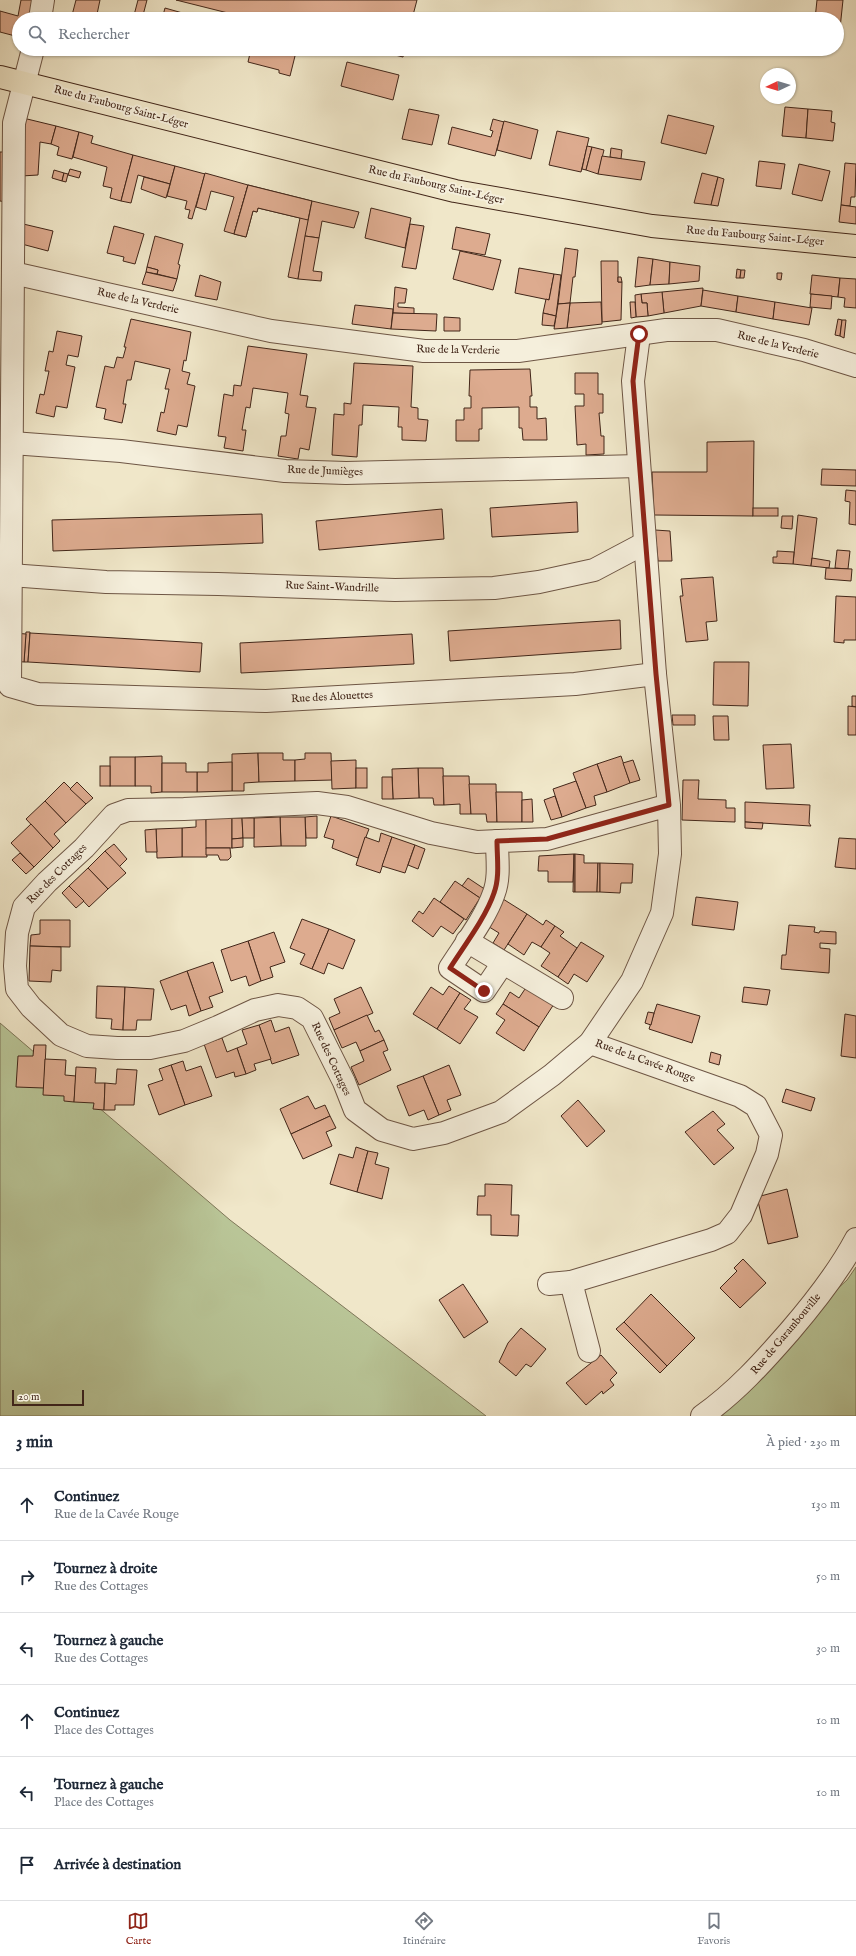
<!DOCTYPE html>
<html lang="fr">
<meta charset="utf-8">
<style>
body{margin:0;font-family:"IM FELL English",serif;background:#f6f6f7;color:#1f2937}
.compass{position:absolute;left:760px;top:68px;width:36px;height:36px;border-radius:50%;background:#fff;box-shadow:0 1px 3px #0004;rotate:266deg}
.scale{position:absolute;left:12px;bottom:10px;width:72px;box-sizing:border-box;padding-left:4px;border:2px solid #422619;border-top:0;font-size:11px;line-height:14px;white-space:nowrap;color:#422619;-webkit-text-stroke:3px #f5efdc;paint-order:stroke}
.stop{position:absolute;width:12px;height:12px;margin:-9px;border:3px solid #8f2418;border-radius:50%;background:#fff}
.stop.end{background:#8f2418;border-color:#fff;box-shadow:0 1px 4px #0008}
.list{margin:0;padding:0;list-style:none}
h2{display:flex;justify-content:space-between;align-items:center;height:52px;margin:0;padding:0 16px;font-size:17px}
h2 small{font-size:13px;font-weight:400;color:#747a83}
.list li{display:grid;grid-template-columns:26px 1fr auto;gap:12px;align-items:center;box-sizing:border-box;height:72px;padding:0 16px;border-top:1px solid #e0e1e3}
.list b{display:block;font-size:15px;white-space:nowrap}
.list p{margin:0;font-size:13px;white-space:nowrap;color:#747a83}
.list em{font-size:13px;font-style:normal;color:#747a83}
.icon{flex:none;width:22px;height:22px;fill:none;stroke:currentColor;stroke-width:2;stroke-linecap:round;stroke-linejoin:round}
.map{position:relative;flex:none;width:856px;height:1416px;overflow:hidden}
.search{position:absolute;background:#fff;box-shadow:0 1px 3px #0004;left:12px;right:12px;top:12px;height:44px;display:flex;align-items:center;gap:10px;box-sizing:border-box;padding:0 14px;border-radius:22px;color:#747a83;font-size:15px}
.sheet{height:484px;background:#fff}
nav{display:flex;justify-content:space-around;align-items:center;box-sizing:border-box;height:56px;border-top:1px solid #e0e1e3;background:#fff;font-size:11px;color:#747a83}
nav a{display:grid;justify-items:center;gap:2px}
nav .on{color:#8f2418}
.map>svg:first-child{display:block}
.green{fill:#b9c597;stroke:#7e7658}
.building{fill:#ddab8f;stroke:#422619}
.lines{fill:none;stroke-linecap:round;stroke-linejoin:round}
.street-casing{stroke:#6e5645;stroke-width:24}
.primary-casing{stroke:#422619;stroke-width:24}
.street{stroke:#f5efdc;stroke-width:22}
.primary{stroke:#f0e7c9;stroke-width:22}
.route{stroke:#8f2418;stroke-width:5}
.labels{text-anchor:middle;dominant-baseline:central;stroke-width:4;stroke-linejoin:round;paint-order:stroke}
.street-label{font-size:11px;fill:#422619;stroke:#f5efdc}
</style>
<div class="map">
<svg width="856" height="1416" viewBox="0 0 856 1416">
<rect width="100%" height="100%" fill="#f0e7c9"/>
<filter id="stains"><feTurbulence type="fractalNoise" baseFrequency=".005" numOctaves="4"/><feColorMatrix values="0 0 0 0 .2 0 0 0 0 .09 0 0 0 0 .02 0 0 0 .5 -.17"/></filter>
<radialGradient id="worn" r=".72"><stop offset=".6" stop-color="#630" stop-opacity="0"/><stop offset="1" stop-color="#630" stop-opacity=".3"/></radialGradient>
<g class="green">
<polygon points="0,1023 230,1220 486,1416 0,1416"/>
<polygon points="856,1267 856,1416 700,1416 847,1280"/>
</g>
<g class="building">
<polygon points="21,0 37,0 34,19 19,19 19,37 0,32 0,11 18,16"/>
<polygon points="76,0 100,0 96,19 71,19"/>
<polygon points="138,0 147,0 142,19 133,19"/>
<polygon points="176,0 417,0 412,19 252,19"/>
<polygon points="817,0 843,0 839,38 837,38 837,19 815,19"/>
<polygon points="165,8 193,16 192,19 162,19"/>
<polygon points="251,49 286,49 296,52 290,76 279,73 279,70 248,62"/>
<polygon points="371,49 405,49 403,57"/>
<polygon points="805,49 811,49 811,55 805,54"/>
<polygon points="811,49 820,49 819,55 811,55"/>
<polygon points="347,62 399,75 393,100 341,86"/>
<polygon points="785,107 808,109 806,138 782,136"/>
<polygon points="409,109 439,115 432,145 402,139"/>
<polygon points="808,109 832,111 831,122 835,123 833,141 806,138"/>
<polygon points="668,115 714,126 706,154 661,143"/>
<polygon points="23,118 56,126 51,144 40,142 38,175 21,176"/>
<polygon points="493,119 504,122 495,156 448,144 452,127 491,137 493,131 490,130"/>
<polygon points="504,121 538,130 531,159 497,150"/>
<polygon points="56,126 79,132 72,159 57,155 59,147 51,144"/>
<polygon points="557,131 589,138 581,172 549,165"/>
<polygon points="79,132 93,136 91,143 133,155 121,201 110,198 112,188 103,186 107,167 73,157"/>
<polygon points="587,146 592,147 586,170 582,169"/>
<polygon points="592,147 604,150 598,174 586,170"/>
<polygon points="611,148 622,150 621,159 610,157"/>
<polygon points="0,152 7,152 6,202 0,201"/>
<polygon points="133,155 175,166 170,184 138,175 131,203 121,201"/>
<polygon points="602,156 645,162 641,180 598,174"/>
<polygon points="759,161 785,164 781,189 756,186"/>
<polygon points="845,163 856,164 855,197 851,197 850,206 841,205"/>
<polygon points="799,164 830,171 822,201 792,194"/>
<polygon points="175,166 205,174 192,219 188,218 190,210 185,209 187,201 167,196"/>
<polygon points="70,169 81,172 79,178 68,175"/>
<polygon points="54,170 64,173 62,181 52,178"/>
<polygon points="64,173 68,174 66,182 62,181"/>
<polygon points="205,173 248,185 234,234 224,231 234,197 211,191 206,210 196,207"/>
<polygon points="702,173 718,177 711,205 694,203"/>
<polygon points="144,177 170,184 166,198 141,189"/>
<polygon points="718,177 724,179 718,206 711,205"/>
<polygon points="248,185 312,201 298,279 288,277 300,218 258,208 257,212 253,211 246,237 234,234"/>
<polygon points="248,185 312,201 308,220 258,208 257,212 253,211 246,237 234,234"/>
<polygon points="312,201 359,212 354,228 322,221 319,238 305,236"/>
<polygon points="841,205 856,207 856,224 839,222"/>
<polygon points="371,208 411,218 405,248 365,238"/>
<polygon points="19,223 53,231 48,251 18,243"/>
<polygon points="410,224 424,226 416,269 402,267"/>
<polygon points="114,226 144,234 135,264 123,261 124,257 107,253"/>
<polygon points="456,227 490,234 485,255 452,249"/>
<polygon points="155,236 183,244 178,264 180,265 177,279 157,274 158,270 147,267"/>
<polygon points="305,236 319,238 313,271 322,272 321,281 298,279"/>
<polygon points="565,248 578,250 575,277 573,277 570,303 558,304"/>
<polygon points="460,251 501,260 493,290 453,279"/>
<polygon points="638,257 653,259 650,285 635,287"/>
<polygon points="653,259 670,262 669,284 650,285"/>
<polygon points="601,261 618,261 618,282 622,282 621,320 602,322"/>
<polygon points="670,262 700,266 699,281 669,284"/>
<polygon points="147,267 158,270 157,274 146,272"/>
<polygon points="519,268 554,274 549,300 515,293"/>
<polygon points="737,269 741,270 740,278 736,278"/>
<polygon points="741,270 745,270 744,278 740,278"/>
<polygon points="146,272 177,279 173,291 142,284"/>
<polygon points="777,273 782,273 781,280 777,279"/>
<polygon points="554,274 561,275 556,316 543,313 546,299 549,300"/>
<polygon points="200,275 221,282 217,300 195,296"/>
<polygon points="812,275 840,278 838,297 810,294"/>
<polygon points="618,277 621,277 622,282 618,282"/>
<polygon points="840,278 856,279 856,308 844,307 845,298 838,297"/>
<polygon points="395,287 407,289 405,303 398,303 398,307 414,308 414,314 393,313"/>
<polygon points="703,288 701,306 664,313 662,292"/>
<polygon points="703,290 738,296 736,312 701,306"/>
<polygon points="662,292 664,313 648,316 647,303 642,303 641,294"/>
<polygon points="641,294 642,303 647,303 648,316 636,317 635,295"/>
<polygon points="811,294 832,296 831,309 810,307"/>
<polygon points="738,296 775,302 773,319 736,312"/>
<polygon points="601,302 602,324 567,328 570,303"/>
<polygon points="630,302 635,302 636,317 631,318"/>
<polygon points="775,302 812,308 809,325 773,319"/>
<polygon points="570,303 567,328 554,329 558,304"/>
<polygon points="355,305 393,309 391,329 352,324"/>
<polygon points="393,313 437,314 436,331 391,329"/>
<polygon points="543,313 556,316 554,326 542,325"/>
<polygon points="444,317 460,318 460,331 444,331"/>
<polygon points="131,319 191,332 186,361 184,360 182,371 190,373 187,384 195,386 187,427 178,425 176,435 157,431 161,412 164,413 169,389 165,389 170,369 135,361 131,380 127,380 123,404 126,404 122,423 104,419 106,409 96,407 105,366 114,368 117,357 123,358 126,347 124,347"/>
<polygon points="838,319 842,320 840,336 835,335"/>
<polygon points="842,320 846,320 844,338 840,336"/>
<polygon points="57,331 82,336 78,357 68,355 66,365 75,367 67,408 56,406 54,417 36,413 40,394 44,395 49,371 45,371 49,351 53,352"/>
<polygon points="248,346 307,354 300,395 308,396 306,407 316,408 309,450 300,448 298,459 278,456 281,436 286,436 289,414 285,413 288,393 253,388 250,408 246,407 242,430 246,430 243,451 224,448 226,437 218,436 224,394 233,396 234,385 241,386"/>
<polygon points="354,363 413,366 411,407 418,408 418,419 428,420 426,441 402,440 402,427 398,427 399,407 363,405 362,425 359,425 357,457 332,455 334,414 344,415 344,403 351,404"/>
<polygon points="530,369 532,396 530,396 530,407 537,407 537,419 546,418 547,440 523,440 522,428 519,428 519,407 482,408 482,429 479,429 479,441 456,441 456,420 464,420 464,408 471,408 471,396 469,396 470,370"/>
<polygon points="575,373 598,373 598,394 603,394 603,413 599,413 601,436 604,436 604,454 586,455 586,444 577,445 575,406 584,406 584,394 575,394"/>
<polygon points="754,441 753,516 654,515 652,472 707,472 707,442"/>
<polygon points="822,469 856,470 856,486 821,485"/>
<polygon points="846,490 856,491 856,525 849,524 850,502 845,501"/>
<polygon points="577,502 578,532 492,537 490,508"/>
<rect x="753" y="508" width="25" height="8"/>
<polygon points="442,509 444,539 319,550 316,521"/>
<polygon points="262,514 263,543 53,551 52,520"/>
<polygon points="798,515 817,518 811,566 793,564"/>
<polygon points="782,516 793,516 792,529 781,528"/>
<polygon points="655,530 670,531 672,561 658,561"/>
<polygon points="837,550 850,551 848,569 835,568"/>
<polygon points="777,551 794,552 793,564 773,563 773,557 777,557"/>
<polygon points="812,558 830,561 829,568 811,566"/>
<polygon points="826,568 852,569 851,581 825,579"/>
<polygon points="713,577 717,621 706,622 708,640 686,642 680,596 683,596 681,579"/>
<polygon points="836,596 856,597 856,640 844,640 844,643 834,642"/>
<polygon points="620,620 621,649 450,661 448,631"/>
<polygon points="26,632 30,632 28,662 24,662"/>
<polygon points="14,633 26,634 24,662 12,661"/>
<polygon points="30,633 202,643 200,672 28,662"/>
<polygon points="412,634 414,664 241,673 240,643"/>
<polygon points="714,662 749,662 748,706 713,705"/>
<polygon points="852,696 856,696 856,707 852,706"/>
<polygon points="848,706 856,707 856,735 848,735"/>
<polygon points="672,715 695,715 695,725 673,725"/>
<polygon points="713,716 728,716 729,740 714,740"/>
<polygon points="791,744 794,788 766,789 763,745"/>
<polygon points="258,753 259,782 244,783 244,791 232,791 232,754"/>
<polygon points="258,753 283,753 283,760 295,760 295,781 259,782"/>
<polygon points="305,753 331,753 332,780 295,781 295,760 305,759"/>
<polygon points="162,756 162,792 151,793 151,786 135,786 135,757"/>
<polygon points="621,756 630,783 607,792 597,764"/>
<rect x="110" y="757" width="25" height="29"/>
<polygon points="356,760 356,788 332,789 331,761"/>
<polygon points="633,760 640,780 630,783 623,763"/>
<polygon points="232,762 232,791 197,792 197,772 208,772 208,763"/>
<polygon points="162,763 186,763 186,772 197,772 197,792 162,792"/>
<polygon points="597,764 607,792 594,796 596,805 586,808 573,773"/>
<rect x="100" y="766" width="10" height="20"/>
<rect x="356" y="768" width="11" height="20"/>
<polygon points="418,768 443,768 444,805 434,805 433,798 419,798"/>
<polygon points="418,768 419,798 393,799 392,769"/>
<polygon points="443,776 469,776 471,814 460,814 460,804 444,805"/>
<polygon points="382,777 392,777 393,799 382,799"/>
<polygon points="683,780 699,780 698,799 726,800 726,808 735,808 735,822 682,820"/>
<polygon points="576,781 586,808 562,817 553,789"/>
<polygon points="64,782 86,804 66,823 45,801"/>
<polygon points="77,782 93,798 86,804 70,789"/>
<polygon points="469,784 496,784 497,822 487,822 486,814 471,814"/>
<polygon points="496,792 522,792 522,822 497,822"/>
<polygon points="555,796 562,817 551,820 544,800"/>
<polygon points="532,799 533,822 522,822 522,800"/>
<polygon points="45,801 66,823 54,834 60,841 53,848 26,819"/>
<polygon points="745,802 810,805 809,823 811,826 745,822"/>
<polygon points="317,816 317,838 306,838 305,817"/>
<polygon points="331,816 369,829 358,858 332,848 334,840 324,837"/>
<polygon points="280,817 305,817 306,846 281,846"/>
<polygon points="280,817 281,846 254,847 254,818"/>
<polygon points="206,818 207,857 182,857 182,828 196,827 196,819"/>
<rect x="206" y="818" width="26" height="30"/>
<polygon points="232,818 242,818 243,838 232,839"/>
<polygon points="242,818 254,818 254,838 243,838"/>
<polygon points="745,822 763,823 762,829 745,828"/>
<polygon points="31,824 53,848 34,867 11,843"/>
<polygon points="182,828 182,857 157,858 156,829"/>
<polygon points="156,829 157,852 146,852 145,830"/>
<polygon points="381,833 392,837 380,873 356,865 365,837 379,842"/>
<polygon points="392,837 415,845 405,873 382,866"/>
<polygon points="243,838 243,847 232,848 232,839"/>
<polygon points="839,838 856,839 856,869 835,867"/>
<polygon points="114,844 127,859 119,867 105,851"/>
<polygon points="415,845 425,849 418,869 408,865"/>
<polygon points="206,848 230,848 231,857 228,860 220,860 218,855 206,855"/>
<polygon points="105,851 126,873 108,889 88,868"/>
<polygon points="20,853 34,867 26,874 12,860"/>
<polygon points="574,854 573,882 548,882 548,871 538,871 539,856"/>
<polygon points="574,854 575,854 575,892 573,892"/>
<polygon points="575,854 584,855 584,863 598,863 597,892 575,892"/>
<polygon points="598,863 600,863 600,892 597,892"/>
<polygon points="600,863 633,864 632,883 621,883 620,893 600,892"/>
<polygon points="88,868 108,889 89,907 69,886"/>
<polygon points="468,878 486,890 480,898 462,886"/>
<polygon points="455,881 480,898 466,920 440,902"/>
<polygon points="69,886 84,901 76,908 62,893"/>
<polygon points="696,897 738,902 734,930 692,925"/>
<polygon points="434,898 464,919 453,934 441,926 433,937 412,921 419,911 423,914"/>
<polygon points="503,899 527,914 504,950 493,943 499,933 486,925"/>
<polygon points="527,914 543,925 546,920 555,926 541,947 532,942 524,955 508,944"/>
<polygon points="302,919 329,929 312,969 300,964 305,954 290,948"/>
<polygon points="40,920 70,920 70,947 30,946 31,935 40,934"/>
<polygon points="789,925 815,927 814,932 819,933 820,931 836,932 836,944 820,943 820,948 830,949 829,973 781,969 782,955 786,955"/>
<polygon points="555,926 564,932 560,936 577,948 558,977 541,966 550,953 541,947"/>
<polygon points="329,929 355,940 343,969 328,963 324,974 312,969"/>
<polygon points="274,932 285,962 270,967 273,977 261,981 248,941"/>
<polygon points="248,941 261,981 249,986 246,976 231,981 221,950"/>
<polygon points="581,942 604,956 587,982 574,974 568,984 558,977"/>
<polygon points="30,946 61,947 61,971 52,970 51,982 29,981"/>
<polygon points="213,962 223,992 209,997 213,1007 201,1011 187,971"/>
<polygon points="187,971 201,1011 189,1016 186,1005 171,1010 160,981"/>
<polygon points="97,986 125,987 123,1030 111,1029 112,1019 96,1018"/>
<polygon points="449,986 460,993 437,1029 413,1014 431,987 443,995"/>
<polygon points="527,986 554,1004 539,1027 503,1004 510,992 519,998"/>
<polygon points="125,987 154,989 151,1020 137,1020 136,1030 123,1030"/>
<polygon points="361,987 373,1013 334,1030 329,1018 340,1013 334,999"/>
<polygon points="744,987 770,990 767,1005 742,1002"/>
<polygon points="460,993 471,1000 464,1009 478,1017 460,1044 437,1029"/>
<polygon points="503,1004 539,1027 524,1051 496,1033 505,1020 496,1014"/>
<polygon points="657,1004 700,1016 692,1043 649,1029"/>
<polygon points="648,1012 654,1013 651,1025 645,1023"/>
<polygon points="845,1014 856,1016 856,1058 841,1056"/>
<polygon points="367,1015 375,1032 379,1030 384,1040 360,1051 356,1042 342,1048 334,1030"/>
<polygon points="271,1020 275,1032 289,1027 299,1055 272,1064 259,1025"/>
<polygon points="259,1025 271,1059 254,1064 256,1070 246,1074 237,1048 247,1044 242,1030"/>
<polygon points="222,1038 227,1052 237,1048 246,1074 235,1077 234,1072 216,1078 204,1044"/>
<polygon points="384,1040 388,1050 383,1052 391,1070 359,1085 351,1067 364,1061 360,1051"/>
<polygon points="34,1045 46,1045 44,1088 16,1087 18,1056 33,1056"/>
<polygon points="711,1052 721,1055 719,1065 709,1062"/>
<polygon points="45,1059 66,1060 65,1075 76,1076 74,1102 64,1101 64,1096 43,1095"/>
<polygon points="183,1061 186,1071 201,1066 212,1096 185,1105 171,1065"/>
<polygon points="171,1065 185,1105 159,1115 148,1085 163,1080 159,1069"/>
<polygon points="449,1065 461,1095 447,1100 451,1110 439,1115 423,1076"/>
<polygon points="76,1067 96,1068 95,1083 105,1083 104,1110 93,1109 94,1103 74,1102"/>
<polygon points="117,1069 137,1070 134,1105 115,1105 115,1110 104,1110 105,1083 116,1084"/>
<polygon points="423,1076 439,1115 428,1120 424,1110 409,1116 397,1086"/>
<polygon points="786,1089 815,1098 811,1111 782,1102"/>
<polygon points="308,1096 315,1109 325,1105 330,1116 291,1134 280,1109"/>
<polygon points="578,1100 605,1131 587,1147 561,1116"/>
<polygon points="713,1111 725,1124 717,1130 734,1148 714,1165 685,1132"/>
<polygon points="330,1116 336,1128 326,1132 332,1146 303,1159 291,1134"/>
<polygon points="356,1147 368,1151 357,1192 330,1184 339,1154 353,1158"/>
<polygon points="368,1151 378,1153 375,1164 389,1168 382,1199 357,1192"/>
<polygon points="485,1184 512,1185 511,1215 519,1215 518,1236 491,1235 491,1215 477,1215 478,1196 485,1196"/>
<polygon points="787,1189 798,1237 768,1244 757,1197"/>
<polygon points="743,1259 766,1283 740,1308 720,1288 737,1271 734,1268"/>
<polygon points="463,1284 488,1322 464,1338 439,1300"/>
<polygon points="651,1294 695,1338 667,1366 624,1322"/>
<polygon points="624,1322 667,1366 660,1373 616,1329"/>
<polygon points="521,1328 546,1349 531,1367 526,1364 516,1376 499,1362 508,1343"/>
<polygon points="601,1355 617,1373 610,1380 614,1385 603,1394 602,1391 586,1405 566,1383"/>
</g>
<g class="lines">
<g class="street-casing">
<g id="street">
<polyline points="40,19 43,0"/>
<polyline points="33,49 14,123 10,686 38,694 266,701 575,684 655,674"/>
<polyline points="13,273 271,331 424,351 518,351 666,330 717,330 804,350 856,366"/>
<polyline points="639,335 633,381 655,674 669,805 670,854 662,913 632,981 590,1043 552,1075 501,1112 444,1133 413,1139 382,1130 355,1110 344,1082 312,1018 297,1008 278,1005 255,1010 218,1027 184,1041 150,1048 117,1048 87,1046 61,1035 31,1007 17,989 15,966 17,933 24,907 47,882 84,848 114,815 128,810 184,809 317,803 347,807 431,833 477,842 547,839 669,805"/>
<polyline points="12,443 121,451 285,471 346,473 639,466"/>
<polyline points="10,575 106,582 218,584 395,590 494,588 539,582 594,570 645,543"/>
<path d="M497,841C497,858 500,877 494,893C486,917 464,946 450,968L484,991L503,963"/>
<polyline points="467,941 562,998"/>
<polyline points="549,1284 571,1282"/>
<polyline points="589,1351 571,1282 711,1240 727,1233 741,1215 767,1154 771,1135 756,1106 740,1096 590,1043"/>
<path d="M702,1416C736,1392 763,1362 790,1331C814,1303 838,1273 856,1239"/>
</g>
</g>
<g class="primary-casing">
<polyline id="primary" points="0,77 455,191 652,226 856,246"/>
</g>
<use href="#street" class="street"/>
<use href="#primary" class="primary"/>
</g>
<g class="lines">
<path class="route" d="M484,991L450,968C464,946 486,917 494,893C500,877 497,858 497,841L547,839L669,805L656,674L633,381L639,334"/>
</g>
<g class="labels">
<g class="street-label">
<text transform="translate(121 107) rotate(15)">Rue du Faubourg Saint-Léger</text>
<text transform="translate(436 185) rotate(13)">Rue du Faubourg Saint-Léger</text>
<text transform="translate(755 236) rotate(5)">Rue du Faubourg Saint-Léger</text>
<text transform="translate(138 301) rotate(13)">Rue de la Verderie</text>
<text transform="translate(778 345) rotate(14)">Rue de la Verderie</text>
<text transform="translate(458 350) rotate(1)">Rue de la Verderie</text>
<text transform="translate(325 471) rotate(2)">Rue de Jumièges</text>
<text transform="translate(332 587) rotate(2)">Rue Saint-Wandrille</text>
<text transform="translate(332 697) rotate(-3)">Rue des Alouettes</text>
<text transform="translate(57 874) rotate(-45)">Rue des Cottages</text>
<text transform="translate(331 1059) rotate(65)">Rue des Cottages</text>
<text transform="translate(645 1061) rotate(20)">Rue de la Cavée Rouge</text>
<text transform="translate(786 1334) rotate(-50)">Rue de Garambouville</text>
</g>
</g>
<rect width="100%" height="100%" filter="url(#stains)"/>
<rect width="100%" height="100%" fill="url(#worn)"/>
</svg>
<svg class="compass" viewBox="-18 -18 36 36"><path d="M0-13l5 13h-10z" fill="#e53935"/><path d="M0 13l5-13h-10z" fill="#747a83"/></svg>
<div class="scale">20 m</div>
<div class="stop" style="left:639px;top:334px"></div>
<div class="stop end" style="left:484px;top:991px"></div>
<div class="search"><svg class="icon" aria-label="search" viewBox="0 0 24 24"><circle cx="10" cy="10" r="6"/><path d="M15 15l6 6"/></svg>Rechercher</div>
</div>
<section class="sheet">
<h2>3 min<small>À pied · 230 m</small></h2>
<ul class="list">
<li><svg class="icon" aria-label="ahead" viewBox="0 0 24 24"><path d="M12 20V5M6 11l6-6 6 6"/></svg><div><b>Continuez</b><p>Rue de la Cavée Rouge</p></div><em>130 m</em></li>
<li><svg class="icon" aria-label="right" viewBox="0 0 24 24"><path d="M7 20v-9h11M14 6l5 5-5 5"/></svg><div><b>Tournez à droite</b><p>Rue des Cottages</p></div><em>50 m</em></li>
<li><svg class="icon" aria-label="left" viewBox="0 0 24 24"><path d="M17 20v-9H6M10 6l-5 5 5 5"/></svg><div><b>Tournez à gauche</b><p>Rue des Cottages</p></div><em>30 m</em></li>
<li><svg class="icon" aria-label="ahead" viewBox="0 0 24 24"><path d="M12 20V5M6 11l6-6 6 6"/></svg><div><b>Continuez</b><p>Place des Cottages</p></div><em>10 m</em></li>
<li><svg class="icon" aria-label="left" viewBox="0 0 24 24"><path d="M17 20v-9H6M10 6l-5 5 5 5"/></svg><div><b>Tournez à gauche</b><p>Place des Cottages</p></div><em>10 m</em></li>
<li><svg class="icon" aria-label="arrive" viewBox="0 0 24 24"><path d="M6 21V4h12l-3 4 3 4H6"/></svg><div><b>Arrivée à destination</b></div></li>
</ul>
</section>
<nav>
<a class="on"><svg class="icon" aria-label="map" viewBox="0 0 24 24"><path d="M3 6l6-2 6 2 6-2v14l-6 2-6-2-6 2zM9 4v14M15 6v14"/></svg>Carte</a>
<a><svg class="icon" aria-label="directions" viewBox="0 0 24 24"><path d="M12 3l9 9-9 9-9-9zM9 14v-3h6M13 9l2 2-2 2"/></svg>Itinéraire</a>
<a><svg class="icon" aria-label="saved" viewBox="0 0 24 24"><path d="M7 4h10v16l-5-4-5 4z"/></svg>Favoris</a>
</nav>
